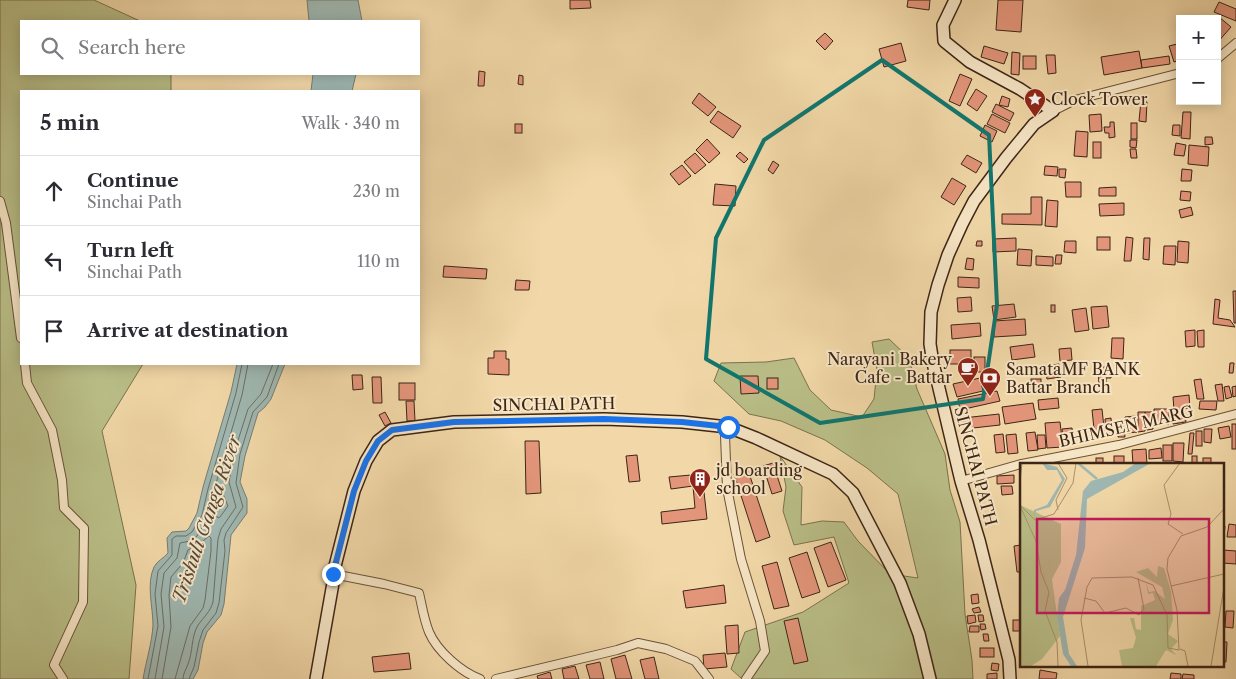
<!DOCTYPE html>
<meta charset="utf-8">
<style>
body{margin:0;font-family:"Libre Caslon Text",serif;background:#f2f2f3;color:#2b2b33}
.controls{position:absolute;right:15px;top:15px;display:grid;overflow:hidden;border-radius:0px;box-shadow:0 2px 12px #0003}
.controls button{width:45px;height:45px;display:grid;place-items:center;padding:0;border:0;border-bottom:1px solid #e1e1e2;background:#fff;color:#2b2b33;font:25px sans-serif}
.stop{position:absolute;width:15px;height:15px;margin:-11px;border:4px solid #1a73e8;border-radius:50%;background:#fff}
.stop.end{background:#1a73e8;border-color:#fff;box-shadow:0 1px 5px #0008}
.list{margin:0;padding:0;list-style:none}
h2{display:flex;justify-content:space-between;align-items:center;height:65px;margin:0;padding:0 20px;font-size:21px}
h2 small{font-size:16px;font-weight:400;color:#7c7c81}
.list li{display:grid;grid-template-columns:32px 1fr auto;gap:15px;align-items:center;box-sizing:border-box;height:70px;padding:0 20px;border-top:1px solid #e1e1e2}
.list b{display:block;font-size:19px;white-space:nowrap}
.list p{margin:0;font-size:16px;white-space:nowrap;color:#7c7c81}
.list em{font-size:16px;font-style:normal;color:#7c7c81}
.icon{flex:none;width:28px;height:28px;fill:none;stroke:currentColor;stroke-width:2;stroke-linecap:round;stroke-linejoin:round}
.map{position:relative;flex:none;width:1236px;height:679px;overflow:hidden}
.search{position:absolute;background:#fff;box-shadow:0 2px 12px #0003;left:20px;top:20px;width:400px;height:55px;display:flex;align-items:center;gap:12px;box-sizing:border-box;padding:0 18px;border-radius:0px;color:#7c7c81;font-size:19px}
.panel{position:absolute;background:#fff;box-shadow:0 2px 12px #0003;left:20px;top:90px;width:400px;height:275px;border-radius:0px}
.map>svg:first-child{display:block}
.green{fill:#babf88;stroke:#7c724f}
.water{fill:#9fb8b2;stroke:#787d74}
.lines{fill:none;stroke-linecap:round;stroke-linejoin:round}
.shore{stroke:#6e6e64;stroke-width:1}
.building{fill:#e3957a;stroke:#3d2516}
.street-casing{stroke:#6a523a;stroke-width:10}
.secondary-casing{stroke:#3d2516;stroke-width:14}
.street{stroke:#f7e6c6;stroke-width:8}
.secondary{stroke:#f7e6c6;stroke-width:11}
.route{stroke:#1a73e8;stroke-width:6}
.marked{fill:none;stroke:#0f766e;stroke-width:4;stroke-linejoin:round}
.labels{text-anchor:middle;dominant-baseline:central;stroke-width:4;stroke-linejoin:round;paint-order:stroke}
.poi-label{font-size:16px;fill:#3d2516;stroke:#f7e6c6;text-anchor:start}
.street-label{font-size:16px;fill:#3d2516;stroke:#f7e6c6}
.water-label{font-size:18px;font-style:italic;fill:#564a3d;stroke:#f7e6c6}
.inset-river{fill:none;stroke:#9fb8b2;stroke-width:2.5}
.inset-road{fill:none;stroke:#aa906e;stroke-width:1}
.view{fill:#c2185b;fill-opacity:0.15;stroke:#c2185b;stroke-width:2.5}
.inset-edge{fill:none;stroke:#3d2516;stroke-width:2.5}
</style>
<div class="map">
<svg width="1236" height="679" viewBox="0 0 1236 679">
<rect width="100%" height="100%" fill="#f2d8a8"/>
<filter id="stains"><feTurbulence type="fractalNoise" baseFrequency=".004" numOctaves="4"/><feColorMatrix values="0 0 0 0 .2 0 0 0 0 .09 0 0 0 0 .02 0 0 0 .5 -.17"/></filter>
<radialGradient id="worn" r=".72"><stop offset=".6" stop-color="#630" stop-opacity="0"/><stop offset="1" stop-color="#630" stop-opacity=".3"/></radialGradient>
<g class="green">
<polygon points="0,0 94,0 140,21 21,21 21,74 171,74 171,91 21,91 21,364 143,364 102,431 136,585 129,679 0,679"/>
<polygon points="889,339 909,358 917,389 945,454 950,490 960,522 965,614 972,660 973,679 742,679 731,669 745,632 803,612 849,583 834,537 794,545 783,511 786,487 780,456 802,487 801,525 822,521 844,522 858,541 890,574 918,578 898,494 867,468 825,440 781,421 749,414 714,381 721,363 766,362 794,358 810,390 831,410 862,417 874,399 877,370 872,342"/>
</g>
<g class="water">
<polygon points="307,0 358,0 362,21 309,21"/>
<polygon points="313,74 356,74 352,91 311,91"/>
<path d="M237,364H285L271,399L265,407L258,413L245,456L240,482L247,499V513L231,535L224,604L221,615L207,632L203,643L198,670L193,679H143C146,661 152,643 153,625C153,607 146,584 154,567C157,561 164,558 168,553L167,538L172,532L186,531L189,528L197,513L203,487L231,392Z"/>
</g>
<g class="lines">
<g class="shore">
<polygon points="223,494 228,506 220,517 218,518 216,515 220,496"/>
<polyline points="148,679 158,626 155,594 158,571 172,555 172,539 176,536 186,536 192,532 202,515 208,489 236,393 242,364"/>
<polyline points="155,679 164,627 161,594 164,573 177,558 180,543 190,541 197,536 208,517 214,490 242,395 248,364"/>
<polyline points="162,679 171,627 169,595 171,577 183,563 188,550 197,546 209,536 211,538 211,551 205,600 203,608 190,626 175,679"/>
<path d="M183,679C183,673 186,670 188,664C193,652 191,637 198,625C204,617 210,612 213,602L218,539L221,529L236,507L229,482L234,453L248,409L261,394L273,364"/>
<polyline points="189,679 194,667 199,642 203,630 216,613 219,603 225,551 224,540 226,533 243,507 236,483 240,454 253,412 267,397 279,364"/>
</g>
</g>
<g class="building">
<polygon points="570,0 590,0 591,8 570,9"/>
<polygon points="908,0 930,0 929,10 907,7"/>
<polygon points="998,0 1023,0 1021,32 996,30"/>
<polygon points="1219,2 1236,9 1236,21 1214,12"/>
<polygon points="1219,17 1231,27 1217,43 1217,19"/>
<polygon points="825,33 833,41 825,50 816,41"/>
<polygon points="901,43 906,61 884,67 879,49"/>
<polygon points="1177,44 1180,60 1174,62 1169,46"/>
<polygon points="984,46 1008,53 1004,64 981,57"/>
<polygon points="1139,51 1142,68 1104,75 1101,57"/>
<polygon points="1012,52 1020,53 1019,75 1011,74"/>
<polygon points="1046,55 1055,55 1056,73 1048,74"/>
<rect x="1023" y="56" width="13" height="13"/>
<polygon points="1169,56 1170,64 1142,68 1141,60"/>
<polygon points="479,71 485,72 484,86 478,86"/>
<polygon points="960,74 972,79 960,106 949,101"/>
<polygon points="519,75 523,76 523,85 518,84"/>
<polygon points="976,89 987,96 977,111 967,104"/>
<polygon points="699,93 716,107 708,116 692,103"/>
<polygon points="1002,96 1010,99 1008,107 999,105"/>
<polygon points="1141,101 1147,102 1146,122 1139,121"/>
<polygon points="996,104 1014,113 1010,121 992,112"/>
<polygon points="718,111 741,126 733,138 710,122"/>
<polygon points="1183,112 1191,112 1190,139 1181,138"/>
<polygon points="992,114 1010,123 1005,133 987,124"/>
<polygon points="1101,114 1102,131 1090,132 1089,115"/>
<polygon points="1110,122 1114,122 1115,137 1109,138 1109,133 1105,133 1104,127 1110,127"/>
<rect x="1131" y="123" width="6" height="16"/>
<rect x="515" y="124" width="7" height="9"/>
<polygon points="985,125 997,131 992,142 980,136"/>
<polygon points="1173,125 1180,125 1180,136 1172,135"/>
<polygon points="1076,131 1088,132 1087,157 1074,156"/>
<polygon points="1205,137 1212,137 1213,144 1205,145"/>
<polygon points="707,139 720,153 709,163 696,150"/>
<polygon points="1130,140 1137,140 1136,148 1130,147"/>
<rect x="1093" y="142" width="8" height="16"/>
<polygon points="1176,143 1186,145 1184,156 1174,155"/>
<polygon points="1189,145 1209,147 1208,166 1188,164"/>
<polygon points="1130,149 1136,149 1137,158 1131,158"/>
<polygon points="740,152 748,159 744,163 736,156"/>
<polygon points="695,153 706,165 695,174 684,162"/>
<polygon points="967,155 982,163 976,173 961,164"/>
<polygon points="773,161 779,165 773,174 768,170"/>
<polygon points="682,165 691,176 679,185 670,174"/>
<polygon points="1045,166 1058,167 1057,176 1044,175"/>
<polygon points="1059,169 1066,169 1065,178 1059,177"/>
<polygon points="1182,169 1192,170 1191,181 1181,181"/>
<polygon points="952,178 966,186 954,205 941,197"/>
<polygon points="1065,182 1081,182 1081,197 1066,197"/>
<polygon points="715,184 736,186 735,206 713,205"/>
<polygon points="1116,187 1116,196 1099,196 1099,188"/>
<polygon points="1181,191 1191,192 1190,201 1180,200"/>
<polygon points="1031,197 1042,197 1042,225 1002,224 1002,214 1031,214"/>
<polygon points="1047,200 1058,201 1057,227 1045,226"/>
<polygon points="1124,203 1124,215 1100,216 1099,204"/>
<polygon points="1191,207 1193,215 1181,218 1179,210"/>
<rect x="1097" y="237" width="13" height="13"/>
<polygon points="1126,237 1133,238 1131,261 1124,261"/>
<polygon points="1016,238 1016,251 993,252 993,239"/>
<polygon points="1144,238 1150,238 1149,260 1143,259"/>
<polygon points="977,241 982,241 982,246 976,246"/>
<polygon points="1065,241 1076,241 1076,253 1064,252"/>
<polygon points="1178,241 1189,242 1188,263 1177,262"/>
<polygon points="1164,246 1176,246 1175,265 1163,264"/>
<polygon points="1018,249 1032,250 1031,266 1017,265"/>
<polygon points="1056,255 1062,255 1061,264 1055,264"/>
<polygon points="1036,256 1053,257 1053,266 1036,265"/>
<polygon points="967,258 974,259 973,270 965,269"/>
<polygon points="444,266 487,269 486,279 443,277"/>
<polygon points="958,277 979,278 979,288 958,287"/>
<polygon points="516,280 530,281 529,290 515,290"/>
<polygon points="1233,291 1236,291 1236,323 1234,323"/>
<polygon points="971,297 972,311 958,312 957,298"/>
<polygon points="1215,299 1220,300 1218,318 1230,320 1235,327 1213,324"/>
<polygon points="1014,304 1016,317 994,320 992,306"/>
<rect x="1051" y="305" width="4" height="7"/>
<polygon points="1107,306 1109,327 1093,329 1091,307"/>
<polygon points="1086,308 1089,330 1075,332 1072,310"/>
<polygon points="1025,319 1026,335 994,337 994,321"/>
<polygon points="980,323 981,336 952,339 951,325"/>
<polygon points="1195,330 1195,346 1186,347 1185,331"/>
<polygon points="1204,330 1204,347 1198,347 1197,331"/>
<polygon points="1112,338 1124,338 1123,359 1111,358"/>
<polygon points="1033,344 1035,357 1012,360 1010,347"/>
<polygon points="1071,348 1072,360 1060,361 1059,349"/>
<rect x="950" y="350" width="21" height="14"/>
<polygon points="494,351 506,351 506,359 509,359 509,375 488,374 488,358 494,358"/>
<rect x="974" y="357" width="11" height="15"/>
<polygon points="1230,363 1234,363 1233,373 1229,373"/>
<polygon points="1059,364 1061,377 1047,379 1045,366"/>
<polygon points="1098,367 1111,367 1111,378 1106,378 1106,384 1099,385"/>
<polygon points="352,375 362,375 363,389 353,390"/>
<polygon points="740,376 758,376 759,393 741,394"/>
<polygon points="372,377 381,377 382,403 373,403"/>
<rect x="767" y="378" width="11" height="11"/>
<polygon points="980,378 983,391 957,397 953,384"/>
<rect x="1031" y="379" width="10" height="12"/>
<polygon points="1201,379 1204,399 1197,399 1194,380"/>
<rect x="399" y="383" width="16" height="17"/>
<polygon points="1222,384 1224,401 1218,401 1215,385"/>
<polygon points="1229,386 1232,397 1226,399 1224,387"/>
<polygon points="1236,386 1236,396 1233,397 1232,387"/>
<polygon points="997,391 1000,401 960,410 958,399"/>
<polygon points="1189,395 1190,408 1174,410 1173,397"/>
<polygon points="1058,398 1059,408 1039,410 1038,400"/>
<polygon points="406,401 414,401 415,421 407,421"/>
<polygon points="1200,401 1217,401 1216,410 1199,409"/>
<polygon points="1033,403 1036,419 1005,424 1002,407"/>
<polygon points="1102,409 1105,437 1095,438 1092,410"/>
<polygon points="1154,409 1169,409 1169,424 1155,425"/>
<polygon points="1184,410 1186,422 1173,424 1172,412"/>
<polygon points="385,412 391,423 385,426 379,415"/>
<polygon points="1138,412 1145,412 1145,431 1138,432"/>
<polygon points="1145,412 1152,412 1153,429 1147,430"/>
<polygon points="999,414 1000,425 964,429 963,418"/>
<polygon points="1136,416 1137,432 1127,433 1125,417"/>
<polygon points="1111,418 1112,432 1106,433 1105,419"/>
<polygon points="1060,422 1063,447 1047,448 1045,423"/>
<rect x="1232" y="424" width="4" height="25"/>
<polygon points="1229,426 1231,437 1220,439 1218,428"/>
<polygon points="1118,427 1124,427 1125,437 1118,437"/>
<polygon points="1072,428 1074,444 1064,445 1062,429"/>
<polygon points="1204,429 1212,429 1211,443 1204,442"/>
<rect x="1196" y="431" width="6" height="15"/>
<polygon points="1035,432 1038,450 1028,451 1026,433"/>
<polygon points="1190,433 1194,433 1192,454 1188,454"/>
<polygon points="1003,434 1005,452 996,453 994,435"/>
<polygon points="1016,434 1018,453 1008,454 1006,435"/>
<polygon points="1037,435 1045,435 1046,448 1038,449"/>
<polygon points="525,441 539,441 541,493 526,494"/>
<polygon points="1173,443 1184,443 1183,462 1173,461"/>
<rect x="1163" y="445" width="9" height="16"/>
<polygon points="1161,448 1162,458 1149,459 1149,450"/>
<polygon points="1146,449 1147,464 1133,464 1132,450"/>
<polygon points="637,455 640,481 629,482 626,456"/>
<rect x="1114" y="456" width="10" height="8"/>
<rect x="1192" y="456" width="5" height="8"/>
<rect x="1096" y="458" width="7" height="6"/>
<rect x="1203" y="458" width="8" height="6"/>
<polygon points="773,463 782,491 772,494 763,466"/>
<polygon points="748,470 770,537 756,542 734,474"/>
<polygon points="702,474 707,519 662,524 661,512 695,508 693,486 671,489 669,477"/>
<polygon points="1014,475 1014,483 997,484 997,476"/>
<polygon points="1001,486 1012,486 1013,494 1002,495"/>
<polygon points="1229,524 1236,525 1236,537 1227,537"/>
<polygon points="1222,525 1225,526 1224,536 1222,536"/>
<polygon points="831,542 846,580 828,587 814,548"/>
<polygon points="1021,545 1021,572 1017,572 1014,546"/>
<polygon points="1223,550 1236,551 1236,564 1222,563"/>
<polygon points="807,552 820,592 802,598 789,558"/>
<polygon points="777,562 789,606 774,609 762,566"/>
<polygon points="724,585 726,603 686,608 683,591"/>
<polygon points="978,594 979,603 972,604 971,595"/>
<polygon points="979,607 981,612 974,613 972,609"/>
<polygon points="1226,611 1234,611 1233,628 1225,627"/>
<polygon points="975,615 976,622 968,624 967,616"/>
<polygon points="978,615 983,615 984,621 979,622"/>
<polygon points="798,618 808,661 794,664 784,621"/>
<rect x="1013" y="620" width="8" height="11"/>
<polygon points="980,624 985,624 986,629 981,630"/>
<polygon points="738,625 739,653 727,654 725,626"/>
<polygon points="970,626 979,626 979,632 969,632"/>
<polygon points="983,634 988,634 989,641 984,641"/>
<polygon points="1222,642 1227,642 1226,662 1222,662"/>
<rect x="980" y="648" width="14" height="9"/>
<polygon points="409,653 411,669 374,672 372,657"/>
<polygon points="725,653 727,667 704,669 703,655"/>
<polygon points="625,655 632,679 616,679 611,659"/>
<polygon points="654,657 659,679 645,679 640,660"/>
<polygon points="600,662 604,679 590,679 586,665"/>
<polygon points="992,663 999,664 998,671 991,670"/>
<polygon points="575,666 579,679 564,679 562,669"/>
<polygon points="1040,670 1057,673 1056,679 1039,679"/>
<polygon points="550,672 552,679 538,679 537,676"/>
<polygon points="997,673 997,679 987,679 987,674"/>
<polygon points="1171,673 1181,674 1181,679 1170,679"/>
<polygon points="1183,674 1194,675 1194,679 1182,679"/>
</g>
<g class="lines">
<g class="street-casing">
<g id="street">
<polyline points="1217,59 1236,43"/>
<polyline points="1053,111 1075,100 1180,73"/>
<polyline points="0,201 6,223 21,338"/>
<polyline points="25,364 27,383 52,430 62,480 64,508 84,528 83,602 54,665 63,679"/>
<polyline points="728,427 725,435 727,488 741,559 760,621 765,651 746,679"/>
<polyline points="1022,464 1119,445 1236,414"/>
<polyline points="961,481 1021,464"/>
<path d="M333,574L384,584L419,593C422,606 424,620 429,632C437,651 461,672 480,679"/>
<polyline points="496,679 617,650 638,643 666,649 695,661 709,679"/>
</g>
</g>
<g class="secondary-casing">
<g id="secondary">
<polyline points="955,0 943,25 944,41 970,62 1020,89 1053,111 1034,124 1006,158 974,201 962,224 948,255 938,285 931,312 930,344 933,363 961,481 979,540 1009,660 1010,679"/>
<polyline points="316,679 333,583 333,574 354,491 366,461 378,441 392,430 454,422 604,419 682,422 728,427 756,438 833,474 853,493 900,583 919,634 930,679"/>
</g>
</g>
<use href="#street" class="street"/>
<use href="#secondary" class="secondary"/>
</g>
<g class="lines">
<polyline class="route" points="333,574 354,491 366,461 378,441 392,430 454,422 604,419 682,422 728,427"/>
</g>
<path class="marked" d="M882,60L989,135L997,305L983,399L820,423L706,359L716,238L764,140Z"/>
<defs>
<g id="sight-pin" transform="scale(1.125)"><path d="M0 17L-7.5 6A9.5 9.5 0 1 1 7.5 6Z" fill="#8f2418" stroke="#f7e6c6"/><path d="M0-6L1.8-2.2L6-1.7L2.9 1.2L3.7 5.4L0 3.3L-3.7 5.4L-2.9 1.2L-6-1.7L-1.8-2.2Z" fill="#fff"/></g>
<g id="cafe-pin" transform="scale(1.125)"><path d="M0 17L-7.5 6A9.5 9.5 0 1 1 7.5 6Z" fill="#8f2418" stroke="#f7e6c6"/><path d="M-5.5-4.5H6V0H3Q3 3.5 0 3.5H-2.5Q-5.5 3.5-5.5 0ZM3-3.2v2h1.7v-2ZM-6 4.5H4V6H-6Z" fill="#fff"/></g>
<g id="bank-pin" transform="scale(1.125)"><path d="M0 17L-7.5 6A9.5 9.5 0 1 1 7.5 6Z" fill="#8f2418" stroke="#f7e6c6"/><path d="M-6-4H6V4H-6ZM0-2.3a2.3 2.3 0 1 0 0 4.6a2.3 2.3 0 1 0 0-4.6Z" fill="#fff"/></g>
<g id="building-pin" transform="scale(1.125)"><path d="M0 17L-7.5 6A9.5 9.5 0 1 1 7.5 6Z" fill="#8f2418" stroke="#f7e6c6"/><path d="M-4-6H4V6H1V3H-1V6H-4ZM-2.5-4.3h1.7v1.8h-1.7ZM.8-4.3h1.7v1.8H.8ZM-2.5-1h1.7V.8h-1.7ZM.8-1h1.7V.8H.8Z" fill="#fff"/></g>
</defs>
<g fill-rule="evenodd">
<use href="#sight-pin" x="1035" y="99"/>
<use href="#cafe-pin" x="968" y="368"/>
<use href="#bank-pin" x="990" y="378"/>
<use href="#building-pin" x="700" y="479"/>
</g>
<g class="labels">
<g class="poi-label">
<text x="1051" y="99">Clock Tower</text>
<text x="952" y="359" text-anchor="end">Narayani Bakery<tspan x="952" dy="18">Cafe - Battar</tspan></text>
<text x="1006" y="369">SamataMF BANK<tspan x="1006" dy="18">Battar Branch</tspan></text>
<text x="716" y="470">jd boarding<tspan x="716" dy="18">school</tspan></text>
</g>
<g class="street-label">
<text transform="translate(554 404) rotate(-1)">SINCHAI PATH</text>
<text transform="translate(1126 426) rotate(-13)">BHIMSEN MARG</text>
<text transform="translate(976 466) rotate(75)">SINCHAI PATH</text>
</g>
<g class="water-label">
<text transform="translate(207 519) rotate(-71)">Trishuli Ganga River</text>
</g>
</g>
<g transform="translate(1020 463)">
<rect width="204" height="204" fill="#f2d8a8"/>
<path d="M0,42L41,61V99L32,116L40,173L22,196L11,203H0ZM138,103L144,105L151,128L153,157L148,171L158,178L151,186L156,192L146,187L136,203H102L99,187L113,185L116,175L110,155H114L116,166L121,167V143L135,137L133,130L128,131L126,119L129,129L135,128L145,136L142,124L116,109L128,105L137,114Z" fill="#babf88"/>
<path d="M22,0L37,4L45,16L30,44L16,48L14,55V47L27,42L42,17L37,7H27ZM116,0H131L67,36L65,85L43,154L49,191L57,203H51L43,191L37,154L39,135L45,127L56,92L63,28L71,18L103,9Z" fill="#9fb8b2"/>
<path class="inset-river" d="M58,0L77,16"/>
<path class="inset-road" d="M160,0L144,22L151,51L148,61L163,71M0,19L2,0M0,43L16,78L21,109L29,129L25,148L37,179L38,203M1,43L15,57L34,51L53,20L56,0M38,47L36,37L47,15L38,0M151,123L204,111M64,135L76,138L85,150L106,145L119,152L124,146L118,115M160,186L165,188L168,203M68,203L61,157L67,124L72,115L112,114L133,122L147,152L148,185L159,187L157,147L147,106L148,95L161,73L187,64L204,46M191,203L204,124"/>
<path class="view" d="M17,56H189V150H17Z"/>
<rect width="204" height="204" class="inset-edge"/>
</g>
<rect width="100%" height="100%" filter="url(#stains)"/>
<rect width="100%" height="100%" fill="url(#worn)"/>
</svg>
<div class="controls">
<button>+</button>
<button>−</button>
</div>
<div class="stop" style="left:728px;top:427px"></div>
<div class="stop end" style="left:333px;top:574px"></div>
<div class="search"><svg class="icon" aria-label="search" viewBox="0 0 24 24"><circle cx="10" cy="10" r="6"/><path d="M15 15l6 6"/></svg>Search here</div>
<section class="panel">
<h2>5 min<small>Walk · 340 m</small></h2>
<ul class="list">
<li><svg class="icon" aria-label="ahead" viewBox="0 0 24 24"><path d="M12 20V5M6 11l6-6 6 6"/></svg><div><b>Continue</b><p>Sinchai Path</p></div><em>230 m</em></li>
<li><svg class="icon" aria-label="left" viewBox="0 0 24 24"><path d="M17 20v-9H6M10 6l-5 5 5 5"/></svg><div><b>Turn left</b><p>Sinchai Path</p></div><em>110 m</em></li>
<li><svg class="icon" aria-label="arrive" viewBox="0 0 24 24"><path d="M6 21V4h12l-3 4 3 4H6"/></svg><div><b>Arrive at destination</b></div></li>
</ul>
</section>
</div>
